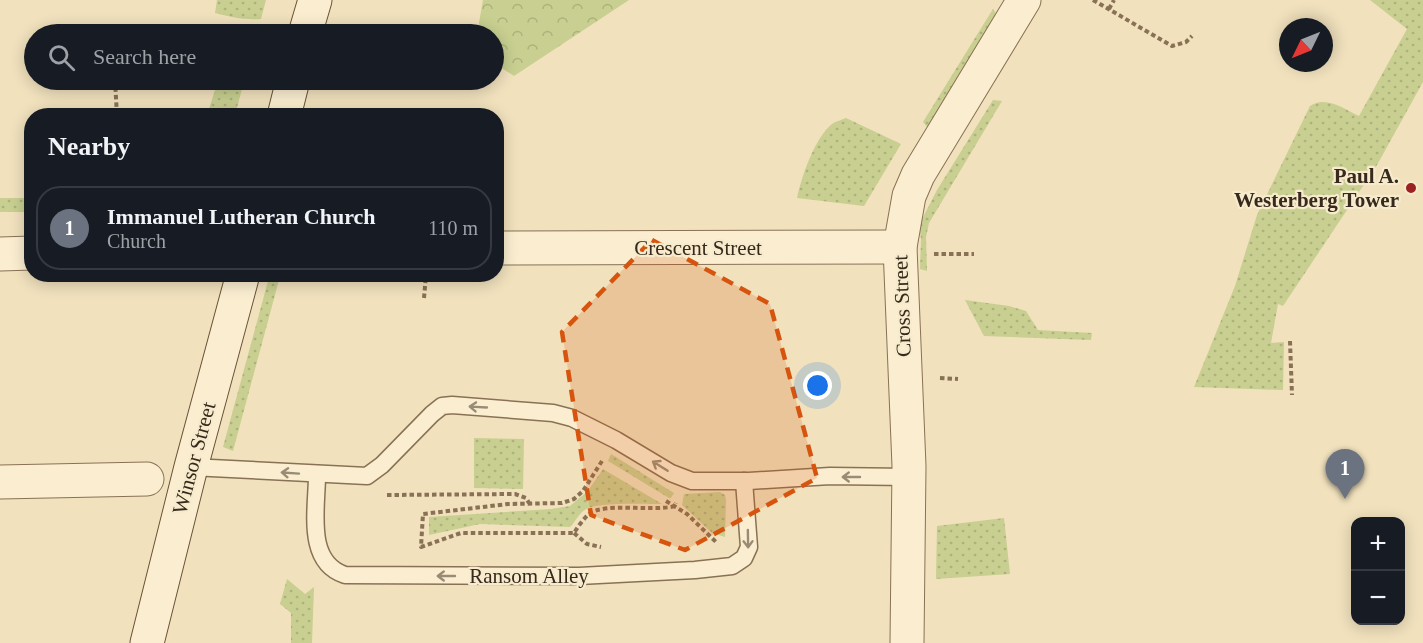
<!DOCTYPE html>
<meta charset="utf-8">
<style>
body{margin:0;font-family:Georgia,serif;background:#20242c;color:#f1f3f6}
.controls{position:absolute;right:18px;bottom:18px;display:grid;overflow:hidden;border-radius:12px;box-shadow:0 3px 15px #0003}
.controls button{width:54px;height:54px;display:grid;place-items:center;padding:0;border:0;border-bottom:2px solid #363941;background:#171b24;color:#f1f3f6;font:30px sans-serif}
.compass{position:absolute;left:1279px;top:18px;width:54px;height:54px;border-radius:50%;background:#171b24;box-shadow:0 3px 15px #0003;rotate:227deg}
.you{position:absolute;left:818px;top:386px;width:21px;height:21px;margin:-15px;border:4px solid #fff;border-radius:50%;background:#1a73e8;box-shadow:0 0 0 9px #1a73e833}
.badge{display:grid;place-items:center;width:39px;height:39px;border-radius:50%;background:#1a73e8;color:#fff;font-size:20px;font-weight:700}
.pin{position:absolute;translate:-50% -50px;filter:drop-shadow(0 2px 3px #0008)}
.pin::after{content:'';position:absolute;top:32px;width:21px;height:18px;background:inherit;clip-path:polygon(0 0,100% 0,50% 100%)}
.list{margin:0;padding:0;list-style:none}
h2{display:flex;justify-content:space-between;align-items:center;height:78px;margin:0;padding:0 24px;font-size:26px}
h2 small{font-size:20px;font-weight:400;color:#9ea1a6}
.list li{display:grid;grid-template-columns:39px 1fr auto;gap:18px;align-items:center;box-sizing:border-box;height:84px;margin:0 12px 12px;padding:0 12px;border:2px solid #363941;border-radius:24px}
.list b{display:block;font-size:22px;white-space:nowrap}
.list p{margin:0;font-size:20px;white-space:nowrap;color:#9ea1a6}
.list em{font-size:20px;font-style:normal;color:#9ea1a6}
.icon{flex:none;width:33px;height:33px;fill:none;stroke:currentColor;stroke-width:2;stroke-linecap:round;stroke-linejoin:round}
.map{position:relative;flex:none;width:1423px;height:643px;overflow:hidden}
.search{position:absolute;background:#171b24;box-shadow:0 3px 15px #0003;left:24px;top:24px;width:480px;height:66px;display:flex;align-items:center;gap:15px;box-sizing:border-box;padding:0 21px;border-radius:33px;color:#9ea1a6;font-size:22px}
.panel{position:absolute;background:#171b24;box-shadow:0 3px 15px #0003;left:24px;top:108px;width:480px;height:174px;border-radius:24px}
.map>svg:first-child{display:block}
.grass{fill:url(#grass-dots)}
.forest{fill:url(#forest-crowns)}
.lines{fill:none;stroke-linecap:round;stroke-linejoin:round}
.lane-casing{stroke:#897155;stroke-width:19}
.street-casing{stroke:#897155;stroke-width:35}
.secondary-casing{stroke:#6b5238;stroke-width:35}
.path{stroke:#897155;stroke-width:4;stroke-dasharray:4.5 3;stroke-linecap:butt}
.lane{stroke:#fbeed0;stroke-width:16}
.street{stroke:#fbeed0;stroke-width:33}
.secondary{stroke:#fbeed0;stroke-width:33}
.oneway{stroke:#998c76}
.marked{fill:#d6540e;fill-opacity:0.2;stroke:#d6540e;stroke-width:4.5;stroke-dasharray:12 8;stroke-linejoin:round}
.poi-dot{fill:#9c2122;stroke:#f7ebcd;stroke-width:2}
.labels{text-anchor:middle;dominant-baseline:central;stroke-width:4.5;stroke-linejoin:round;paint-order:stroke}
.poi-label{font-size:21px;font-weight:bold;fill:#37291b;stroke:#f7ebcd;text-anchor:end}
.street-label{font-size:21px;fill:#37291b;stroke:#f7ebcd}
</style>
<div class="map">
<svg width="1423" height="643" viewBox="0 0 1423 643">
<defs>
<pattern id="grass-dots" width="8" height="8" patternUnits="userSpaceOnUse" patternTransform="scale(1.5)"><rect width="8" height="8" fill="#c8cf90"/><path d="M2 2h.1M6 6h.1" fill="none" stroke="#acb27c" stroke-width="1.8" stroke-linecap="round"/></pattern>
<pattern id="forest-crowns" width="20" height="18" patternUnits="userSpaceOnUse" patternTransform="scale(1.5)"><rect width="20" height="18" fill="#c8cf90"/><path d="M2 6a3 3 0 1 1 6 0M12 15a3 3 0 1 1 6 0" fill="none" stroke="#acb27c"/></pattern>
</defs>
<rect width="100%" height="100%" fill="#f1e1bd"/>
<g class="grass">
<path d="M217,0H266L261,19C244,20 231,17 215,13Z"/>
<path d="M1370,0H1423V82L1377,165L1283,306L1278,304L1271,343L1284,342L1283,390L1194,387L1235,286L1257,215L1310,106C1326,95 1344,109 1359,116L1407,29Z"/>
<polygon points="993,9 998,16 928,128 923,122"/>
<path d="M215,80C225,79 236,79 242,89L235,115H207L215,90Z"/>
<polygon points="993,100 1002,101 929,223 926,237 927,271 920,269 921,239 919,225 937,190"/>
<path d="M846,118L901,144L864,206L797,198C802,176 814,139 832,124C836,121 842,120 846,118Z"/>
<rect x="0" y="198" width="31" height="14"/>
<polygon points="279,280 233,451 223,447 268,281"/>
<polygon points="965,300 1009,306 1026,311 1038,330 1092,333 1091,340 984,336"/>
<polygon points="474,438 524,439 523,489 474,488"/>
<polygon points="611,454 674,493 671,498 669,498 608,461"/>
<path d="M603,469L662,504C645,504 599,502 586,509C579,513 575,522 570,527L480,524L429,535V517L551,509L570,506L577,500L587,492Z"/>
<polygon points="720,492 725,495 726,500 725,537 712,533 682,505 684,494"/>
<polygon points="1004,518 1010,574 936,579 937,526"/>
<polygon points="287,579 305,594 314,587 312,643 291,643 291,613 280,604"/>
</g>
<polygon class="forest" points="483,0 629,0 514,76 494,63 494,34 477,34"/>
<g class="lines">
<g class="lane-casing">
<g id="lane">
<polyline points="191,467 367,476 382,465 432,414 442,406 452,405 553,413 572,418 616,440 671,473 692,481 749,481 830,476 909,477"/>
<path d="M317,475C317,508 305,562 345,575L579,576L695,570L732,566L744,558L749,547L744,481"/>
</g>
</g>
<g class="street-casing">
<g id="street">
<polyline points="496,248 900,247"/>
<polyline points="0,254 32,253"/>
<polyline points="0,482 147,479"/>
<polyline points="907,643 909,466 900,247 909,196 918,175 1024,0"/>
</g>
</g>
<g class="secondary-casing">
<g id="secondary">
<polyline points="305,34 315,0"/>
<polyline points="284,116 293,80"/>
<polyline points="147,643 191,467 243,274"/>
</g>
</g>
<g class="path">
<polyline points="1093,0 1172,46 1186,42 1192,36"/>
<polyline points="1109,9 1114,0"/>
<polyline points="115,80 117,116"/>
<polyline points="934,254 974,254"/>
<polyline points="424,298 426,275"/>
<polyline points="1290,341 1292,395"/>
<polyline points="940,378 958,379"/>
<path d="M602,461L583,491L574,499L562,503L508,504L423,514L421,547L461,533H574C578,527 583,519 589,514C604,502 653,512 675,506L676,503"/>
<polyline points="387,495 515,494 526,498 529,503"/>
<polyline points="666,501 687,514 716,542"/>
<polyline points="574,533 587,544 601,547"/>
</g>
<use href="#lane" class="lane"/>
<use href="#street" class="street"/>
<use href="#secondary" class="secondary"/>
</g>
<defs><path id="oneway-shaft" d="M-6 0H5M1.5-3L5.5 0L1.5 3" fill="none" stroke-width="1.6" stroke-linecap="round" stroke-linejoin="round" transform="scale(1.5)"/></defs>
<g class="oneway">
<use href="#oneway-shaft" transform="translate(478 407) rotate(-177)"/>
<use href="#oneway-shaft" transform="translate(660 466) rotate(-148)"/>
<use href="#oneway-shaft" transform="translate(290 473) rotate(-176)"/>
<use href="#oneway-shaft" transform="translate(851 477) rotate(-180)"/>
<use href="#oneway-shaft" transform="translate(748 539) rotate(89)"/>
<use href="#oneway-shaft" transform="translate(446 576) rotate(-180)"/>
</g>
<path class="marked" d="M652,240L770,304L817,478L685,550L591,515L562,332Z"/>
<circle class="poi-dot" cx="1411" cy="188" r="6"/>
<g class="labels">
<g class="poi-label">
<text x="1399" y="176">Paul A.<tspan x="1399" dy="24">Westerberg Tower</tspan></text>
</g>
<g class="street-label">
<text x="698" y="248">Crescent Street</text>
<text transform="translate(902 306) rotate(-92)">Cross Street</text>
<text transform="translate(194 458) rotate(-75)">Winsor Street</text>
<text x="529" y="576">Ransom Alley</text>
</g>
</g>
</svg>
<div class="controls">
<button>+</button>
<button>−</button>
</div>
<svg class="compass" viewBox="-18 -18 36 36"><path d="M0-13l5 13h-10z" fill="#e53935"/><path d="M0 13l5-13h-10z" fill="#9ea1a6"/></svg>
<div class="you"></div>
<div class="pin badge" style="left:1345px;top:499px;background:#6b7280">1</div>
<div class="search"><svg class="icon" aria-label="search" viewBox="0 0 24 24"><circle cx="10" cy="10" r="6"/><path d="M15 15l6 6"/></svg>Search here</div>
<section class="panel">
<h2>Nearby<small></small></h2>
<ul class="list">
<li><span class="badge" style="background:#6b7280">1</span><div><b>Immanuel Lutheran Church</b><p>Church</p></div><em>110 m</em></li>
</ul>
</section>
</div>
